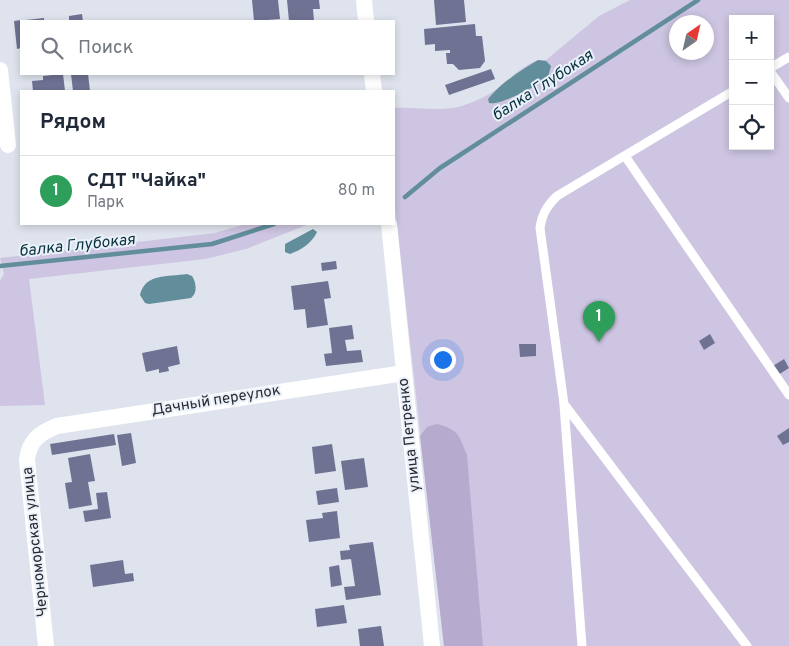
<!DOCTYPE html>
<html lang="ru">
<meta charset="utf-8">
<style>
body{margin:0;font-family:Overpass,sans-serif;background:#f6f6f7;color:#1f2937}
.controls{position:absolute;right:15px;top:15px;display:grid;overflow:hidden;border-radius:0px;box-shadow:0 2px 8px #0003}
.controls button{width:45px;height:45px;display:grid;place-items:center;padding:0;border:0;border-bottom:1px solid #e0e1e3;background:#fff;color:#1f2937;font:25px sans-serif}
.compass{position:absolute;left:669px;top:15px;width:45px;height:45px;border-radius:50%;background:#fff;box-shadow:0 2px 8px #0003;rotate:34deg}
.you{position:absolute;left:442px;top:359px;width:18px;height:18px;margin:-12px;border:4px solid #fff;border-radius:50%;background:#1a73e8;box-shadow:0 0 0 8px #1a73e833}
.badge{display:grid;place-items:center;width:32px;height:32px;border-radius:50%;background:#ad2363;color:#fff;font-size:16px;font-weight:700}
.pin{position:absolute;translate:-50% -41px;filter:drop-shadow(0 1px 2px #0008)}
.pin::after{content:'';position:absolute;top:26px;width:18px;height:15px;background:inherit;clip-path:polygon(0 0,100% 0,50% 100%)}
.list{margin:0;padding:0;list-style:none}
h2{display:flex;justify-content:space-between;align-items:center;height:65px;margin:0;padding:0 20px;font-size:21px}
h2 small{font-size:16px;font-weight:400;color:#747a83}
.list li{display:grid;grid-template-columns:32px 1fr auto;gap:15px;align-items:center;box-sizing:border-box;height:70px;padding:0 20px;border-top:1px solid #e0e1e3}
.list b{display:block;font-size:19px;white-space:nowrap}
.list p{margin:0;font-size:16px;white-space:nowrap;color:#747a83}
.list em{font-size:16px;font-style:normal;color:#747a83}
.icon{flex:none;width:28px;height:28px;fill:none;stroke:currentColor;stroke-width:2;stroke-linecap:round;stroke-linejoin:round}
.map{position:relative;flex:none;width:789px;height:646px;overflow:hidden}
.search{position:absolute;background:#fff;box-shadow:0 2px 8px #0003;left:20px;top:20px;width:375px;height:55px;display:flex;align-items:center;gap:12px;box-sizing:border-box;padding:0 18px;border-radius:0px;color:#747a83;font-size:19px}
.panel{position:absolute;background:#fff;box-shadow:0 2px 8px #0003;left:20px;top:90px;width:375px;height:135px;border-radius:0px}
.map>svg:first-child{display:block}
.green{fill:#cdc5e1;fill-rule:evenodd}
.forest{fill:#b6abcf}
.water{fill:#628d9b}
.lines{fill:none;stroke-linecap:round;stroke-linejoin:round}
.stream{stroke:#628d9b;stroke-width:4.5}
.building{fill:#6f7293}
.lane{stroke:#fff;stroke-width:9}
.street{stroke:#fff;stroke-width:16}
.labels{text-anchor:middle;dominant-baseline:central;stroke-width:4;stroke-linejoin:round;paint-order:stroke}
.street-label{font-size:15px;fill:#292b2e;stroke:#ebf1fa}
.water-label{font-size:16px;font-style:italic;fill:#09333f;stroke:#ebf1fa}
</style>
<div class="map">
<svg width="789" height="646" viewBox="0 0 789 646">
<rect width="100%" height="100%" fill="#dee3ed"/>
<g class="green">
<path d="M630,0H789V646H444L394,199V108C420,106 445,114 470,103C478,100 487,96 494,91C510,81 525,59 546,60L599,16ZM733,19H770V146H733ZM676,22H706V52H676Z"/>
<polygon points="246,224 309,224 246,249 205,259 29,279 45,405 0,406 0,281 4,274 0,258 215,233"/>
</g>
<path class="forest" d="M437,424C458,429 459,435 467,455L483,646H444L420,436L427,427Z"/>
<g class="water">
<path d="M538,60L546,61L551,66L548,77C539,85 500,106 489,103L488,99C502,82 520,71 538,60Z"/>
<path d="M313,229L317,232C312,243 301,250 290,254L285,252V244Z"/>
<path d="M187,274L192,276C196,282 198,293 191,298L149,304L145,303L140,295C145,273 168,277 187,274Z"/>
</g>
<g class="lines">
<g class="stream">
<polyline points="405,197 440,168 698,0"/>
<polyline points="0,266 212,244 274,224"/>
</g>
</g>
<g class="building">
<polygon points="252,0 278,0 280,19 254,21"/>
<polygon points="287,0 319,0 320,9 313,9 314,21 289,21"/>
<polygon points="434,0 464,0 466,22 436,25"/>
<polygon points="82,14 83,21 69,21 69,16"/>
<polygon points="44,18 44,21 26,21 26,20"/>
<polygon points="21,20 21,48 17,49 14,21"/>
<polygon points="475,24 476,36 482,36 485,61 480,68 459,70 453,64 447,64 446,53 450,53 450,50 435,51 435,44 425,45 424,29"/>
<polygon points="491,69 495,79 449,95 445,85"/>
<polygon points="63,74 65,91 33,91 32,81 43,80 43,76"/>
<polygon points="71,74 88,74 90,91 73,91"/>
<polygon points="336,261 337,269 322,271 321,263"/>
<polygon points="328,281 331,298 324,299 328,325 307,328 305,309 294,310 291,286"/>
<polygon points="352,325 354,339 345,340 347,351 361,350 363,362 326,366 324,354 332,353 329,328"/>
<polygon points="710,334 715,343 704,350 699,341"/>
<polygon points="519,344 536,344 536,356 520,357"/>
<polygon points="177,346 180,364 168,367 169,371 159,373 159,369 146,372 142,353"/>
<polygon points="784,359 789,368 778,375 773,366"/>
<polygon points="789,428 789,442 783,445 777,436"/>
<polygon points="131,433 136,463 122,466 117,435"/>
<polygon points="114,434 116,445 52,455 50,444"/>
<polygon points="332,444 336,471 315,474 312,447"/>
<polygon points="90,454 95,481 88,482 92,505 69,509 65,483 72,482 68,458"/>
<polygon points="364,458 368,487 345,490 341,461"/>
<polygon points="337,488 339,502 318,505 316,491"/>
<polygon points="107,492 111,518 85,522 83,511 98,509 96,493"/>
<polygon points="337,511 340,538 309,542 306,520 323,518 322,513"/>
<polygon points="373,542 381,595 346,600 344,587 355,586 351,559 341,560 340,551 350,550 349,545"/>
<polygon points="123,560 125,574 133,573 134,581 93,587 90,565"/>
<polygon points="339,565 342,585 331,587 329,567"/>
<polygon points="344,605 347,623 317,627 315,609"/>
<polygon points="381,626 384,646 360,646 358,629"/>
</g>
<g class="lines">
<g class="lane">
<polyline points="770,68 789,57"/>
<polyline points="770,71 789,98"/>
<path d="M733,91L557,196C547,206 542,214 540,228L564,404L747,646"/>
<polyline points="625,156 789,395"/>
<polyline points="564,405 582,646"/>
</g>
<g class="street">
<polyline points="364,0 366,21"/>
<polyline points="0,70 8,145"/>
<polyline points="372,74 374,91"/>
<polyline points="389,224 432,646"/>
<path d="M46,646L27,460C29,441 39,433 57,426L404,373"/>
</g>
</g>
<g class="labels">
<g class="street-label">
<text transform="translate(216 401) rotate(-9)">Дачный переулок</text>
<text transform="translate(410 435) rotate(-96)">улица Петренко</text>
<text transform="translate(36 542) rotate(-96)">Черноморская улица</text>
</g>
<g class="water-label">
<text transform="translate(543 86) rotate(-33)">балка Глубокая</text>
<text transform="translate(77 246) rotate(-6)">балка Глубокая</text>
</g>
</g>
</svg>
<div class="controls">
<button>+</button>
<button>−</button>
<button><svg class="icon" aria-label="locate" viewBox="0 0 24 24"><circle cx="12" cy="12" r="6"/><path d="M12 2v4M12 18v4M2 12h4M18 12h4"/></svg></button>
</div>
<svg class="compass" viewBox="-18 -18 36 36"><path d="M0-13l5 13h-10z" fill="#e53935"/><path d="M0 13l5-13h-10z" fill="#747a83"/></svg>
<div class="you"></div>
<div class="pin badge" style="left:599px;top:342px;background:#2e9e5b">1</div>
<div class="search"><svg class="icon" aria-label="search" viewBox="0 0 24 24"><circle cx="10" cy="10" r="6"/><path d="M15 15l6 6"/></svg>Поиск</div>
<section class="panel">
<h2>Рядом<small></small></h2>
<ul class="list">
<li><span class="badge" style="background:#2e9e5b">1</span><div><b>СДТ &quot;Чайка&quot;</b><p>Парк</p></div><em>80 m</em></li>
</ul>
</section>
</div>
